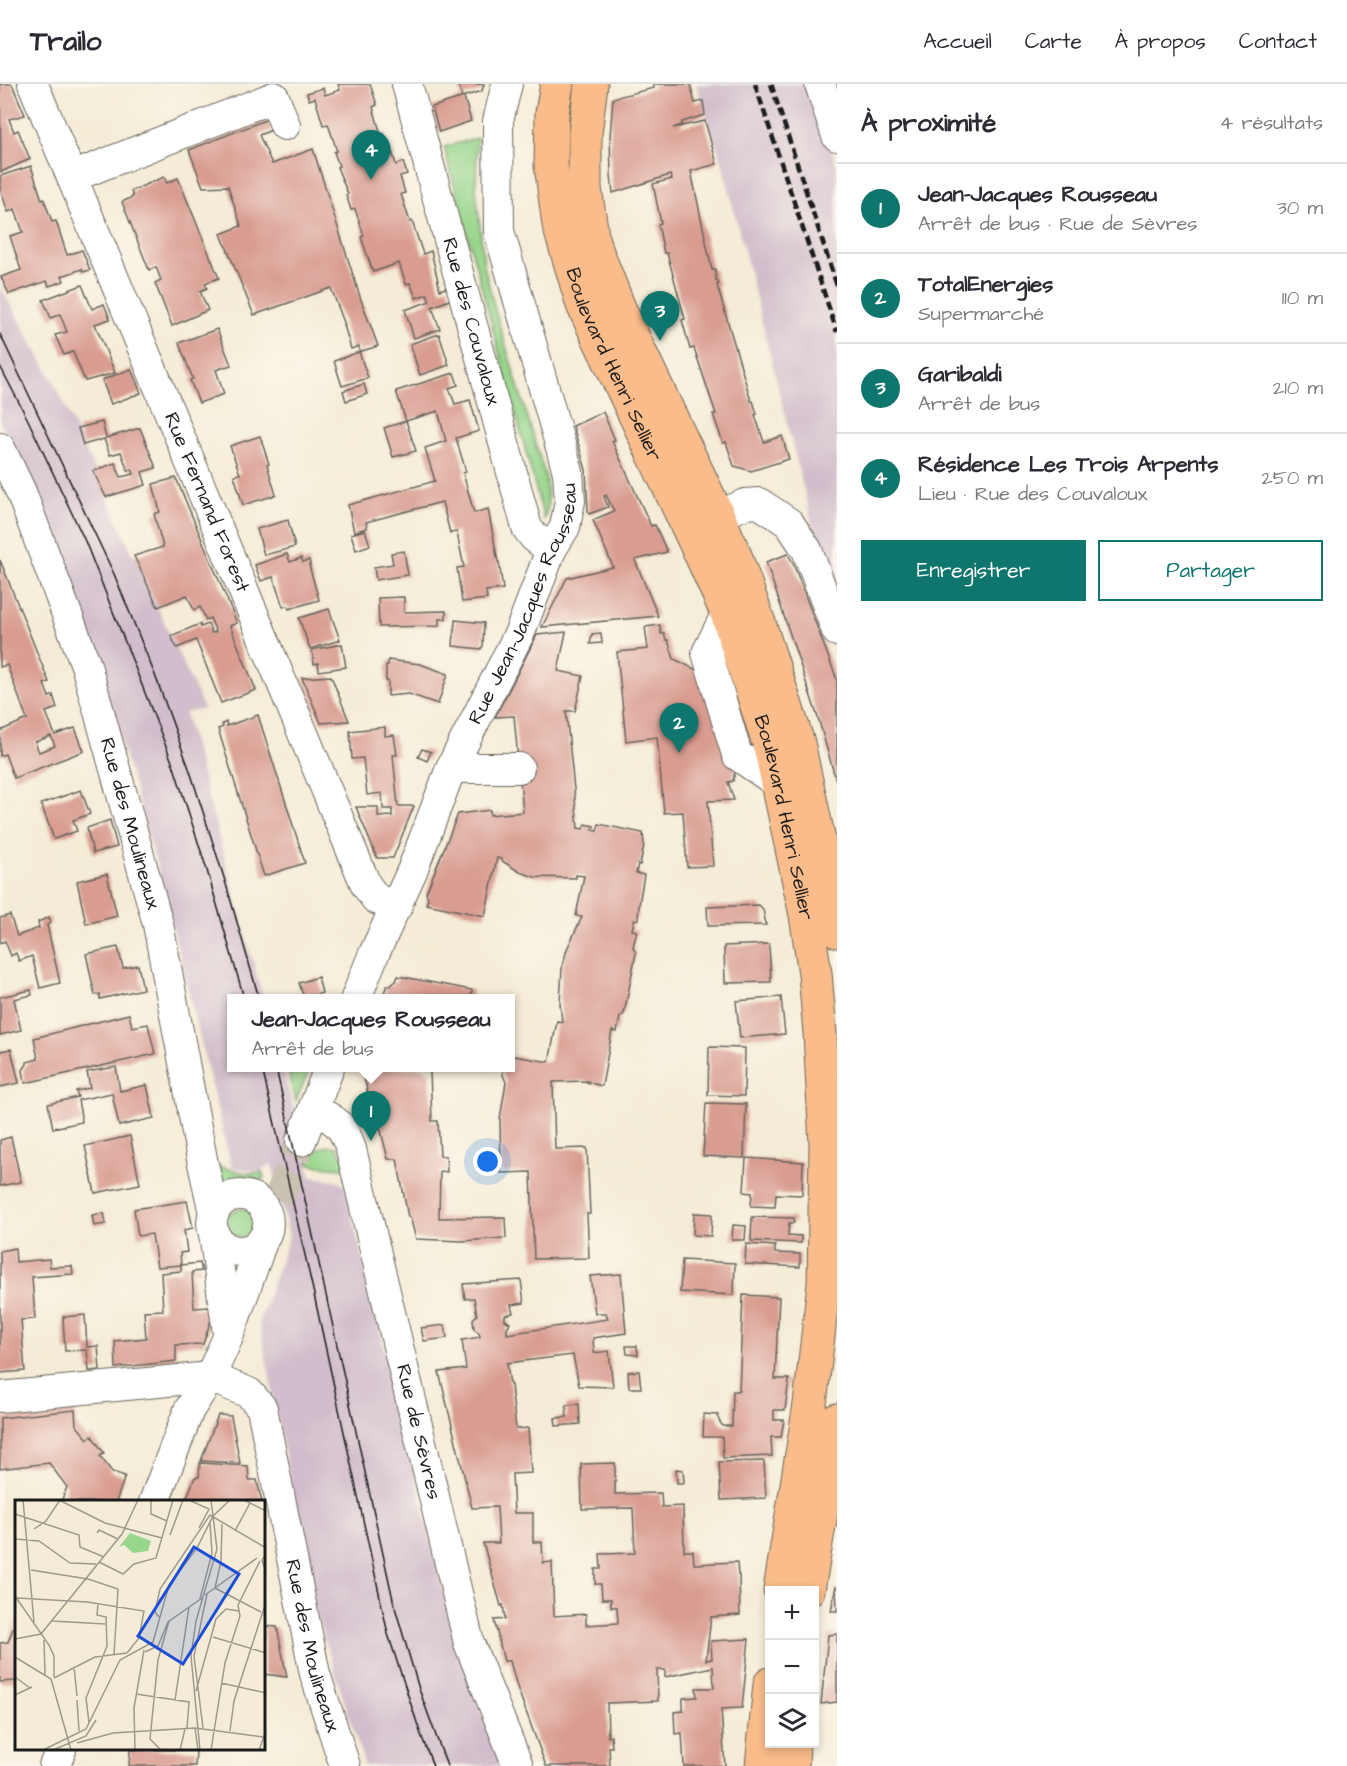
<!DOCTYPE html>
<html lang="fr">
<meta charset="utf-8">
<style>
body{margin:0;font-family:"Architects Daughter",sans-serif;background:#f2f2f3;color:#2b2b33}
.controls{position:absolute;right:18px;bottom:18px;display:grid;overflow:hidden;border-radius:0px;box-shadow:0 3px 9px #0003}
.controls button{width:54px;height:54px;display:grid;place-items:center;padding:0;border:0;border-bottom:2px solid #e1e1e2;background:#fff;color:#2b2b33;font:30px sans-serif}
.you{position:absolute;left:488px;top:1078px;width:21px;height:21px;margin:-15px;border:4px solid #fff;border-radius:50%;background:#1a73e8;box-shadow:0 0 0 9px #1a73e833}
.badge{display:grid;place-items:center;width:39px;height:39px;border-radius:50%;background:#0f766e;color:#fff;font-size:20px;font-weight:700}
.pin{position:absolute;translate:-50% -50px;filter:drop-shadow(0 2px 3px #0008)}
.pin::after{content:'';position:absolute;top:32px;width:21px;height:18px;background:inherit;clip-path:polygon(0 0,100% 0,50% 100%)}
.popup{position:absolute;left:227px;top:910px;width:288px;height:78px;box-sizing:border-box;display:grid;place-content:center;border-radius:0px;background:#fff;filter:drop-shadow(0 2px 4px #0005);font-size:20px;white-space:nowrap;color:#7c7c81}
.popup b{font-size:22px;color:#2b2b33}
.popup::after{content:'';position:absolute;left:50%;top:100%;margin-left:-12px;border:12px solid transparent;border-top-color:#fff}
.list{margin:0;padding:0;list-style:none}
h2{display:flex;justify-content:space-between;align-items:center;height:78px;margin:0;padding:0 24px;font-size:26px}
h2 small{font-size:20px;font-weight:400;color:#7c7c81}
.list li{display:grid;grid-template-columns:39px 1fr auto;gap:18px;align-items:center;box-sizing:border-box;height:90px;padding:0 24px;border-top:2px solid #e1e1e2}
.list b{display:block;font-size:22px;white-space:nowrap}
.list p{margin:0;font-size:20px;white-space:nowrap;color:#7c7c81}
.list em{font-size:20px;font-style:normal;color:#7c7c81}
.actions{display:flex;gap:12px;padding:18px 24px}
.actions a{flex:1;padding:14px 0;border:2px solid #0f766e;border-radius:0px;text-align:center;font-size:21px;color:#0f766e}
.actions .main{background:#0f766e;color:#fff}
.icon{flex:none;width:33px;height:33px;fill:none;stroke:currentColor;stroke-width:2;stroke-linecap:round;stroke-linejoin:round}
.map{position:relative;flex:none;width:837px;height:1682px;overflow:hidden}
header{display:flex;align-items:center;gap:36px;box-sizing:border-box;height:84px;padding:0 30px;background:#fff;border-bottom:2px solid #e1e1e2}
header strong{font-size:28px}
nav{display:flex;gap:33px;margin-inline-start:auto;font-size:21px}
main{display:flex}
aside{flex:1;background:#fff}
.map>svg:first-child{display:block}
.industrial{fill:#d1bdcb}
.green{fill:#98d68c;stroke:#5a7954;stroke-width:1.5}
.building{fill:#d99c91;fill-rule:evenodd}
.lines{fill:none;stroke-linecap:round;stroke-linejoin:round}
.minor-tunnel{stroke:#c9c2b1;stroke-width:30;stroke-dasharray:30 15;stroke-linecap:butt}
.minor-casing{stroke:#68655d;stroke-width:32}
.major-casing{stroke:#68655d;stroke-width:35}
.minor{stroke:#fff;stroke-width:30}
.major{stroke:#f9bc8a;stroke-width:33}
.tram{stroke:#1c1c1c;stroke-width:1.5}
.rail{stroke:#1c1c1c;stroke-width:4.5;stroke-dasharray:9 4.5;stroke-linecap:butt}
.labels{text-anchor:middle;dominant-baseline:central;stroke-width:6;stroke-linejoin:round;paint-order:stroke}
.street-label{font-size:20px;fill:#1c1c1c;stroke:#fbf7ec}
.inset-road{fill:none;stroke:#9e998c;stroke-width:1.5}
.view{fill:#1d4ed8;fill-opacity:0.15;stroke:#1d4ed8;stroke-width:3}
.inset-edge{fill:none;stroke:#1c1c1c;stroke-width:3}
</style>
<header>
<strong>Trailo</strong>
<nav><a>Accueil</a><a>Carte</a><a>À propos</a><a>Contact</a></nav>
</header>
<main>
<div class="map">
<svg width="837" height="1682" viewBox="0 0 837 1682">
<rect width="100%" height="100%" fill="#fbf7ec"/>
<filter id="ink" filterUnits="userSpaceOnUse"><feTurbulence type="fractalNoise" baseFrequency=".0167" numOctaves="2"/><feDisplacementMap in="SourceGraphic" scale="12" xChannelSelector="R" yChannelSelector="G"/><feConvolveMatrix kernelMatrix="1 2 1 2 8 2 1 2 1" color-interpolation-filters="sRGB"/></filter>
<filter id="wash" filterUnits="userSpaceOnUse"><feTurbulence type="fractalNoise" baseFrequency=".008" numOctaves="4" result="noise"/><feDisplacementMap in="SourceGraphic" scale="24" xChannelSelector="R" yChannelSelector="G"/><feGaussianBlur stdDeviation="1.35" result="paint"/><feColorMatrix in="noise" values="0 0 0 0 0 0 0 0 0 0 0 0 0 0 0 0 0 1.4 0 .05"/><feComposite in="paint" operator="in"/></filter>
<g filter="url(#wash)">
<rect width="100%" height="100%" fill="#f4ecd6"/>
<g class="industrial">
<polygon points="696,0 810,0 837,84 837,510 816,455 722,78"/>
<polygon points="0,202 54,298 204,625 185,629 263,914 232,914 232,984 283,984 311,1093 336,1096 345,1102 453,1547 485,1640 502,1682 365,1682 316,1529 259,1238 289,1153 272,1079 261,1087 232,1084 159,788 82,527 21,380 0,338"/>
</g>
<g class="green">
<polygon points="477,54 476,105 484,182 495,226 546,395 548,423 544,435 444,63"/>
<polygon points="287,984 310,984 296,1017"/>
<path d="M329,1062L337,1063L349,1085C340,1083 314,1083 308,1079C313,1068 317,1064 329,1062Z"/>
<path d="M218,1082C233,1086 246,1092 262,1088L264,1094L257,1098H236L220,1103Z"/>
<circle cx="241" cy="1139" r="14"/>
</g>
<g id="blocks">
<g class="building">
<polygon points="0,0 12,0 25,31 9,35 14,48 18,46 30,75 1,88"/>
<polygon points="338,0 370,0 377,21 373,23 381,51 384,50 389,65 391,64 396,81 403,78 407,90 400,92 405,109 401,110 410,138 412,137 423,170 431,167 440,206 448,203 452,215 432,223 440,245 414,254 405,226 430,217 427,210 416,214 410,199 406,200 399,179 373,188 361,153 364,152 355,125 351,126 346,111 348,110 337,83 339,82 334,68 337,67 328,40 323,41 315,14 309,16 307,9 323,4 325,11 340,6"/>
<polygon points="458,0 484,0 482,7 462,13"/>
<polygon points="653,0 690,0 695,19 703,17 705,31 682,38 682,41 673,44 705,37 717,80 691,87 712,186 715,185 716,197 717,196 719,200 717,201 751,317 753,317 757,330 755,331 764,358 782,352 789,375 751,387 734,382 726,358 723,359 713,330 716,330 694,264 690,265 682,236 685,235 667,169 664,169 658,140 661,139 653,100 672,95 670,91 613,109 611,91 610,53 613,14 654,4"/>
<polygon points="464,13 471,37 439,48 432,23"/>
<polygon points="268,35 272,46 259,51 272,80 313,65 360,213 378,262 359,268 368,294 342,302 334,277 359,268 359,262 351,265 344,241 345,241 331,204 254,231 221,150 241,142 228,102 203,103 189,66"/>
<polygon points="31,82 42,116 44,115 52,138 56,137 67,171 82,166 90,186 83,188 82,185 62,192 64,197 49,202 47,197 9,210 1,193 21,186 10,152 23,148 15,125 8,128 0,104 0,92"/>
<polygon points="164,93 167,99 178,94 219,194 205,199 207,204 200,207 208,226 172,242 155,199 161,196 156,183 149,186 122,118 133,113 131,107"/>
<polygon points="82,201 92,225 104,220 110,235 95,240 115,289 85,297 73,268 64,271 55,251 67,248 60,230 51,234 43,216"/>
<polygon points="217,245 231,281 216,286 224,310 199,319 190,296 193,295 179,259"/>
<polygon points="439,250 449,281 420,291 410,260"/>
<polygon points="131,285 141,309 111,320 102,296"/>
<polygon points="454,289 458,301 449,304 455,320 470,316 479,347 456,354 466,388 463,389 474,429 488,425 498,478 499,478 503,505 486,507 487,515 462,518 457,484 464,483 459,459 457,448 450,449 442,418 366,438 367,444 354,448 348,421 435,397 425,364 446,357 438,327 406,337 396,307"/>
<polygon points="364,300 367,310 346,317 343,307"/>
<polygon points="603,328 615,356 612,357 651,442 655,441 667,468 635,476 658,532 542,543 567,494 613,483 593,436 614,427 606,411 604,412 608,423 589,430 588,427 586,386 573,342"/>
<polygon points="406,337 416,367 393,373 384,344"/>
<polygon points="102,338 106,354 140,344 156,384 142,388 146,401 106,413 93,387 115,379 121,393 134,390 132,385 128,387 121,368 110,371 104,355 83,361 78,344"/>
<polygon points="260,352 269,380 267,381 276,411 243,421 234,391 240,390 230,362"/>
<polygon points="176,394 237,539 230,542 256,606 221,619 196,556 177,564 171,552 200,540 201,543 208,540 212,549 216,548 210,534 206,536 200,523 194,526 187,511 158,523 134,472 163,463 154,430 160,428 153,400"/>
<polygon points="288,436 295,463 264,471 257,445"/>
<polygon points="365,446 370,461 356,466 351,450"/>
<polygon points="404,467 408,491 376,496 374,483 393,480 391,469"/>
<polygon points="287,470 290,478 301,474 303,478 309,476 310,481 309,481 319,516 289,525 288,522 283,523 273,493 261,497 255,481"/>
<polygon points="788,470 793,479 837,596 837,700 819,637 766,478"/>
<path d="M0,476L49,598L44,600L49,613L53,611L57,624L46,628L55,651L75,644L84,667L14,694L5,670L0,672V647L27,635L7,581L0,583ZM51,652L55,662L39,668L35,658Z"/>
<polygon points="404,513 404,528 446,527 446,535 439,535 439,542 379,543 378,514"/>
<polygon points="329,525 340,556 310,565 299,534"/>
<polygon points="455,536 484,539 483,562 481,565 453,562"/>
<polygon points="660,541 661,550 664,549 666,556 668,556 674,575 713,594 737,678 733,697 728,698 734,716 708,717 713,782 687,783 683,728 664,729 657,653 626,657 617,568 648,565 645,543"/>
<polygon points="566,548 558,587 583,592 575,627 566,627 578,744 583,745 585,740 594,742 593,746 597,747 599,740 643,749 644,761 640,781 638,780 636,789 644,791 639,821 638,835 634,836 632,846 637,847 633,863 636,869 624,930 620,933 617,948 612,947 602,1002 587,998 588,997 553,998 555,1065 587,1064 590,1130 587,1130 589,1174 534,1175 531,1088 501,1089 500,1035 506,998 503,991 503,984 511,984 511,974 515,972 549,978 557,937 562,938 560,919 562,884 567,865 582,833 576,832 584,792 576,791 576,794 535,793 520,788 502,777 502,775 497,774 485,832 426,820 428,814 426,809 458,730 490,726 490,731 523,728 514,632 495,633 537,551"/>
<polygon points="601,549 602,559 590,560 592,550"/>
<polygon points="342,560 346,583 319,587 318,579 314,580 312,566"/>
<polygon points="388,576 420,580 448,590 438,620 409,610 388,612 388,597 386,597 386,581 388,581"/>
<polygon points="331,592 349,637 321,639 302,594"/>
<polygon points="258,631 305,779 264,792 218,645 223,643 222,640 226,638 227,642"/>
<polygon points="385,643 385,652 394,651 397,671 393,671 398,722 414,722 393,774 377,774 356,723 378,723 378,733 392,732 392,725 383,725 382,709 367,711 363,674 352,675 350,647"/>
<polygon points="422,665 431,668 427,677 418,673"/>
<polygon points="81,706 90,730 73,736 77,747 54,755 41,720"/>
<polygon points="110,736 117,763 93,769 87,744"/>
<polygon points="107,790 117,832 86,840 77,797"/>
<polygon points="759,821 763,825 766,841 708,842 707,823"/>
<polygon points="10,831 17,852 39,844 38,838 49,833 51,839 47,841 60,899 40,904 32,872 19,877 16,869 11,872 5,857 0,859 0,834"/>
<polygon points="769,860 771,898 725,899 724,862"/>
<polygon points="118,863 123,884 138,881 143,905 100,915 100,910 95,911 86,870"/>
<polygon points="398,892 472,906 471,914 382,914 387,901 390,902 396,897"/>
<polygon points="318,893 322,909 304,914 299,899"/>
<polygon points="31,906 32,911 14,915 21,946 0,951 0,913"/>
<polygon points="781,913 785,950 740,954 736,917"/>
<polygon points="129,930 132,943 148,940 155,970 25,999 23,986 27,980 27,978 38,975 34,954"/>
<polygon points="709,963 745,964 744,1012 708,1011"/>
<polygon points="11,965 19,999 0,1003 0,967"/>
<polygon points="116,983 120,1007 147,1001 154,1034 119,1042 112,1009 78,1016 82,1038 53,1044 48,1020 78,1013 76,1007 90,1004 87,988"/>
<polygon points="366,984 427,984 426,987 430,988 432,1037 438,1037 440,1072 446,1072 447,1088 440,1087 439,1134 505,1133 506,1154 462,1157 416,1155 410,1133 408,1133 397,1075 388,1075 379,1039 375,1039 362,985 366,986"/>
<polygon points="706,1019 746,1020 744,1074 703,1072"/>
<polygon points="130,1052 140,1100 95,1109 85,1062"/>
<polygon points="11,1053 21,1098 0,1102 0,1056"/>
<polygon points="746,1074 803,1078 802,1111 776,1110 775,1123 751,1122 752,1109 744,1108"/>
<polygon points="187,1117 193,1144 184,1146 187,1168 180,1169 181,1181 157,1183 152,1150 138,1152 134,1125"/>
<polygon points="104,1129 106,1140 94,1142 92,1131"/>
<polygon points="694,1129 712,1130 711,1152 693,1151"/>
<polygon points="752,1133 794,1134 794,1139 789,1139 788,1151 801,1152 801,1159 751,1157"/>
<polygon points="733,1141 746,1142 745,1156 732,1156"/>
<polygon points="746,1160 775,1162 775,1169 800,1170 800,1183 745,1180"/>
<polygon points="15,1164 16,1178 49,1175 50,1183 72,1182 73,1190 32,1193 35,1235 21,1236 25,1287 0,1289 0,1167"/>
<polygon points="682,1176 735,1179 734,1211 680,1208"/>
<polygon points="200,1179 202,1187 192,1188 194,1224 210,1223 212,1233 203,1260 176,1261 176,1277 116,1284 115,1257 146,1254 144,1227 163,1226 161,1189 181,1187 181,1181"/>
<polygon points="621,1190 626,1249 593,1254 594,1269 609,1267 613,1303 579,1302 573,1271 507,1279 510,1301 511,1301 516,1345 528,1344 531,1389 512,1390 514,1429 533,1429 533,1458 542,1458 543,1479 552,1478 554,1532 586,1530 586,1541 618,1539 617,1523 611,1523 611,1515 602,1515 601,1500 595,1500 595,1485 601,1485 600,1470 635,1469 633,1424 582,1425 581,1380 615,1379 615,1410 661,1409 662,1423 683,1422 684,1467 693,1467 694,1480 737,1478 738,1491 739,1491 740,1531 711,1533 706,1576 712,1575 711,1557 749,1555 742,1624 721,1625 725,1682 684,1682 682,1649 675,1650 674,1628 683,1627 683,1614 697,1613 696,1604 714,1604 713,1583 665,1593 665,1586 657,1586 658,1617 607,1619 608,1653 611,1652 612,1663 609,1663 610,1682 546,1682 517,1603 510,1577 504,1577 494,1536 505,1535 503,1521 501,1522 483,1459 499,1459 497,1423 472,1424 439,1288 466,1285 462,1256 480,1253 479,1249 474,1245 473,1235 477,1231 474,1214 465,1215 463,1200 521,1196 524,1219 511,1221 513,1229 505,1231 505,1236 510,1239 507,1244 507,1250 608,1235 606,1229 595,1229 590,1192"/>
<polygon points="743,1211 779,1213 775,1295 789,1295 785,1326 774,1326 774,1336 784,1336 781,1353 771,1353 772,1372 723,1374 722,1353 703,1353 704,1330 718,1331 719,1337 723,1342 732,1342 733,1307 739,1307"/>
<polygon points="85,1231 87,1263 98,1262 100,1286 89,1287 87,1266 65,1267 63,1233"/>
<polygon points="445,1241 447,1254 424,1257 421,1244"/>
<polygon points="626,1262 637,1262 638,1271 627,1270"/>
<polygon points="639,1287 641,1304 629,1304 628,1288"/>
<polygon points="579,1320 580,1340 556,1342 555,1334 567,1333 566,1321"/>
<polygon points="75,1326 76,1341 88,1355 92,1352 104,1369 100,1372 112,1388 125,1392 116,1418 61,1418 67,1403 49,1379 0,1385 0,1334"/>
<polygon points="218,1331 231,1332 240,1379 201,1377"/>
<polygon points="764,1377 766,1414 721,1416 719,1378"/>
<polygon points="200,1379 248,1382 249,1396 257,1396 262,1418 185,1418 195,1393 199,1393"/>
<polygon points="676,1385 683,1386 684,1399 677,1399"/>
<polygon points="836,1502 837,1527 831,1527"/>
<polygon points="16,1536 16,1597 0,1598 0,1559 8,1558"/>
<polygon points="264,1542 277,1543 287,1593 264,1590"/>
<polygon points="837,1550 837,1618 821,1620 828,1551"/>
<polygon points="130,1666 196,1666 195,1682 129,1682"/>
</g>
</g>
</g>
<g filter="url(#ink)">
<use href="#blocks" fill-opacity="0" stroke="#68655d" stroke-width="1.5"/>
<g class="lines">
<polyline class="minor-tunnel" points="278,1116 301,1057"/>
<g class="minor-casing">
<g id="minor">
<path id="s1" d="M33,0L366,801L376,815L397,822"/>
<path id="s2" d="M407,0L527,444L534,453L551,466"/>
<polyline points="820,0 837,52"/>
<polyline points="72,93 274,13 285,41"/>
<path id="s3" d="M0,364L21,408L86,581L158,840L202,1075L214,1129"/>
<polyline points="718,432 745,420 759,419 789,439 807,466 837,547"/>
<polyline points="727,529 707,569 737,671 779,700"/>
<polyline points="451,684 519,684"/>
<path id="s4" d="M356,914L373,872L412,787L451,684L520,548L551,466L565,443L570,417L568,388L499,147L498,37L507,0"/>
<path id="s5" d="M313,1026C336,1035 343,1041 351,1065L469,1559L518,1682"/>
<polyline points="301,1057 329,984"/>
<circle cx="240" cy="1139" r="28"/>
<polyline points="214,1150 228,1249"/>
<path id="s6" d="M0,1313L210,1293L249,1309L262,1324L315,1590L345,1682"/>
<polyline points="154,1418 189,1326 210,1293 228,1253 263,1155"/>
<polyline points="54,1682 61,1666"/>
</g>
</g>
<g class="major-casing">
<g id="major">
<path id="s7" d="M557,0L552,29L551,81L559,141L583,221L701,471L727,529L771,666L806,831L815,889L820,949L826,1060L824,1200L810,1320L780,1506"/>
<polyline points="591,0 585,50 585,104 593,158 619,224 718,432 736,474 758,536 798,659 834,826 837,847"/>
<polyline points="808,1506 837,1336"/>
<polyline points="762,1682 770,1600"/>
<polyline points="792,1682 793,1660"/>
</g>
</g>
<use href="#minor" class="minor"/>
<use href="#major" class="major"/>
<g class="tram">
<polyline points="0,250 114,490 155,591 190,687 226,800 259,914"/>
<polyline points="0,282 28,336 85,457 129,568 174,683 206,783 244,914"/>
<polyline points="262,984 313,1206 388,1550 420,1648 433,1682"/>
<polyline points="276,984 394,1520 419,1605 447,1682"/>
</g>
<g class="rail">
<polyline points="755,0 837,248"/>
<polyline points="771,0 837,202"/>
</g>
</g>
</g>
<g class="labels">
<g class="street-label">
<text stroke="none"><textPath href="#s2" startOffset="246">Rue des Couvaloux</textPath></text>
<text stroke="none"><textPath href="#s7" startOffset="292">Boulevard Henri Sellier</textPath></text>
<text stroke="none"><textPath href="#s1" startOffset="453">Rue Fernand Forest</textPath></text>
<text stroke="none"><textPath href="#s4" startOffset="430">Rue Jean-Jacques Rousseau</textPath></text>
<text stroke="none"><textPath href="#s7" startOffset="778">Boulevard Henri Sellier</textPath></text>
<text stroke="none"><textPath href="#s3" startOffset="398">Rue des Moulineaux</textPath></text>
<text stroke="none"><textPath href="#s5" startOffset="348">Rue de Sèvres</textPath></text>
<text stroke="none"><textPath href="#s6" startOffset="516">Rue des Moulineaux</textPath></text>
</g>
</g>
<g transform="translate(15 1416)">
<rect width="250" height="250" fill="#f4ecd6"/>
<path d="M115,33L136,41L133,51L118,53L109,45L104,47Z" fill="#98d68c"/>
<path class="inset-road" d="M8,0L19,122M44,0L90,23L147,38M136,0V14L152,21M174,0L194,9L184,28M229,0L251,11M0,14L64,35L65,47L89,57M19,29L31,21L45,0M220,31L235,3M82,33L84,30L103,39M155,35L168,0M0,39L24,41L55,63L81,64M251,54L247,60L251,72M84,62L108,74L119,64L141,58L158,0M16,70L73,79L103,89L99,155M200,88L206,61L207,24M200,88L246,112M190,95L242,58M0,96L34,145L39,156V177M2,98L72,102L129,111L124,138L112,153M185,99L197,53L195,23M144,117L140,112L145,89L195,15L251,48M37,121L90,124M26,134L107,34L123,0M198,137L251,153M0,139L26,134M29,140L30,175M130,152L143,146L153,122L187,98M0,157L36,179L56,250M59,167L62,196M0,177L15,188M39,178L80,157L112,153M206,183L251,193M181,191L201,119L211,109L224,111M121,194L174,202L172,228M0,195L17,187M62,200L64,231M160,200L174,107M74,223L71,198L92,146L91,117L82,115L83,104M180,228L183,250M188,228L179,156L192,94M215,231L219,201L251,102M62,243L98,233L180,228L248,237M28,250L71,229L105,160L138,142L154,85L182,48L198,16L215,0M38,250L71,236L81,220M120,250L119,208L129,150M146,250L135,239L143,160L154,121M165,250L170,229M185,250L176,156L181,121L202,49L196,0M196,250L210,163L225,116L223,105L245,61M244,250L251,231"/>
<path class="view" d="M179,47L224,74L168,164L123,136Z"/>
<rect width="250" height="250" class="inset-edge"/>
</g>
</svg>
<div class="controls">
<button>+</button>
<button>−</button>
<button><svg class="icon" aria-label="layers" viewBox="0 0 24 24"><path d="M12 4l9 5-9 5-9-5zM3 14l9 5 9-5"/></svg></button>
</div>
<div class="you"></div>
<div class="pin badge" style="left:371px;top:1057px">1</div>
<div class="popup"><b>Jean-Jacques Rousseau</b>Arrêt de bus</div>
<div class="pin badge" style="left:679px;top:669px">2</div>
<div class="pin badge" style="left:660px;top:257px">3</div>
<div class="pin badge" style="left:371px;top:96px">4</div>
</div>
<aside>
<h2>À proximité<small>4 résultats</small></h2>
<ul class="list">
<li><span class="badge">1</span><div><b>Jean-Jacques Rousseau</b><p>Arrêt de bus · Rue de Sèvres</p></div><em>30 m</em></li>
<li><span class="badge">2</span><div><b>TotalEnergies</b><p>Supermarché</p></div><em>110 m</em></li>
<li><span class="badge">3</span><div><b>Garibaldi</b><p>Arrêt de bus</p></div><em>210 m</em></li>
<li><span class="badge">4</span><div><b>Résidence Les Trois Arpents</b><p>Lieu · Rue des Couvaloux</p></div><em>250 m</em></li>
</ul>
<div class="actions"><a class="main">Enregistrer</a><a>Partager</a></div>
</aside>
</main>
